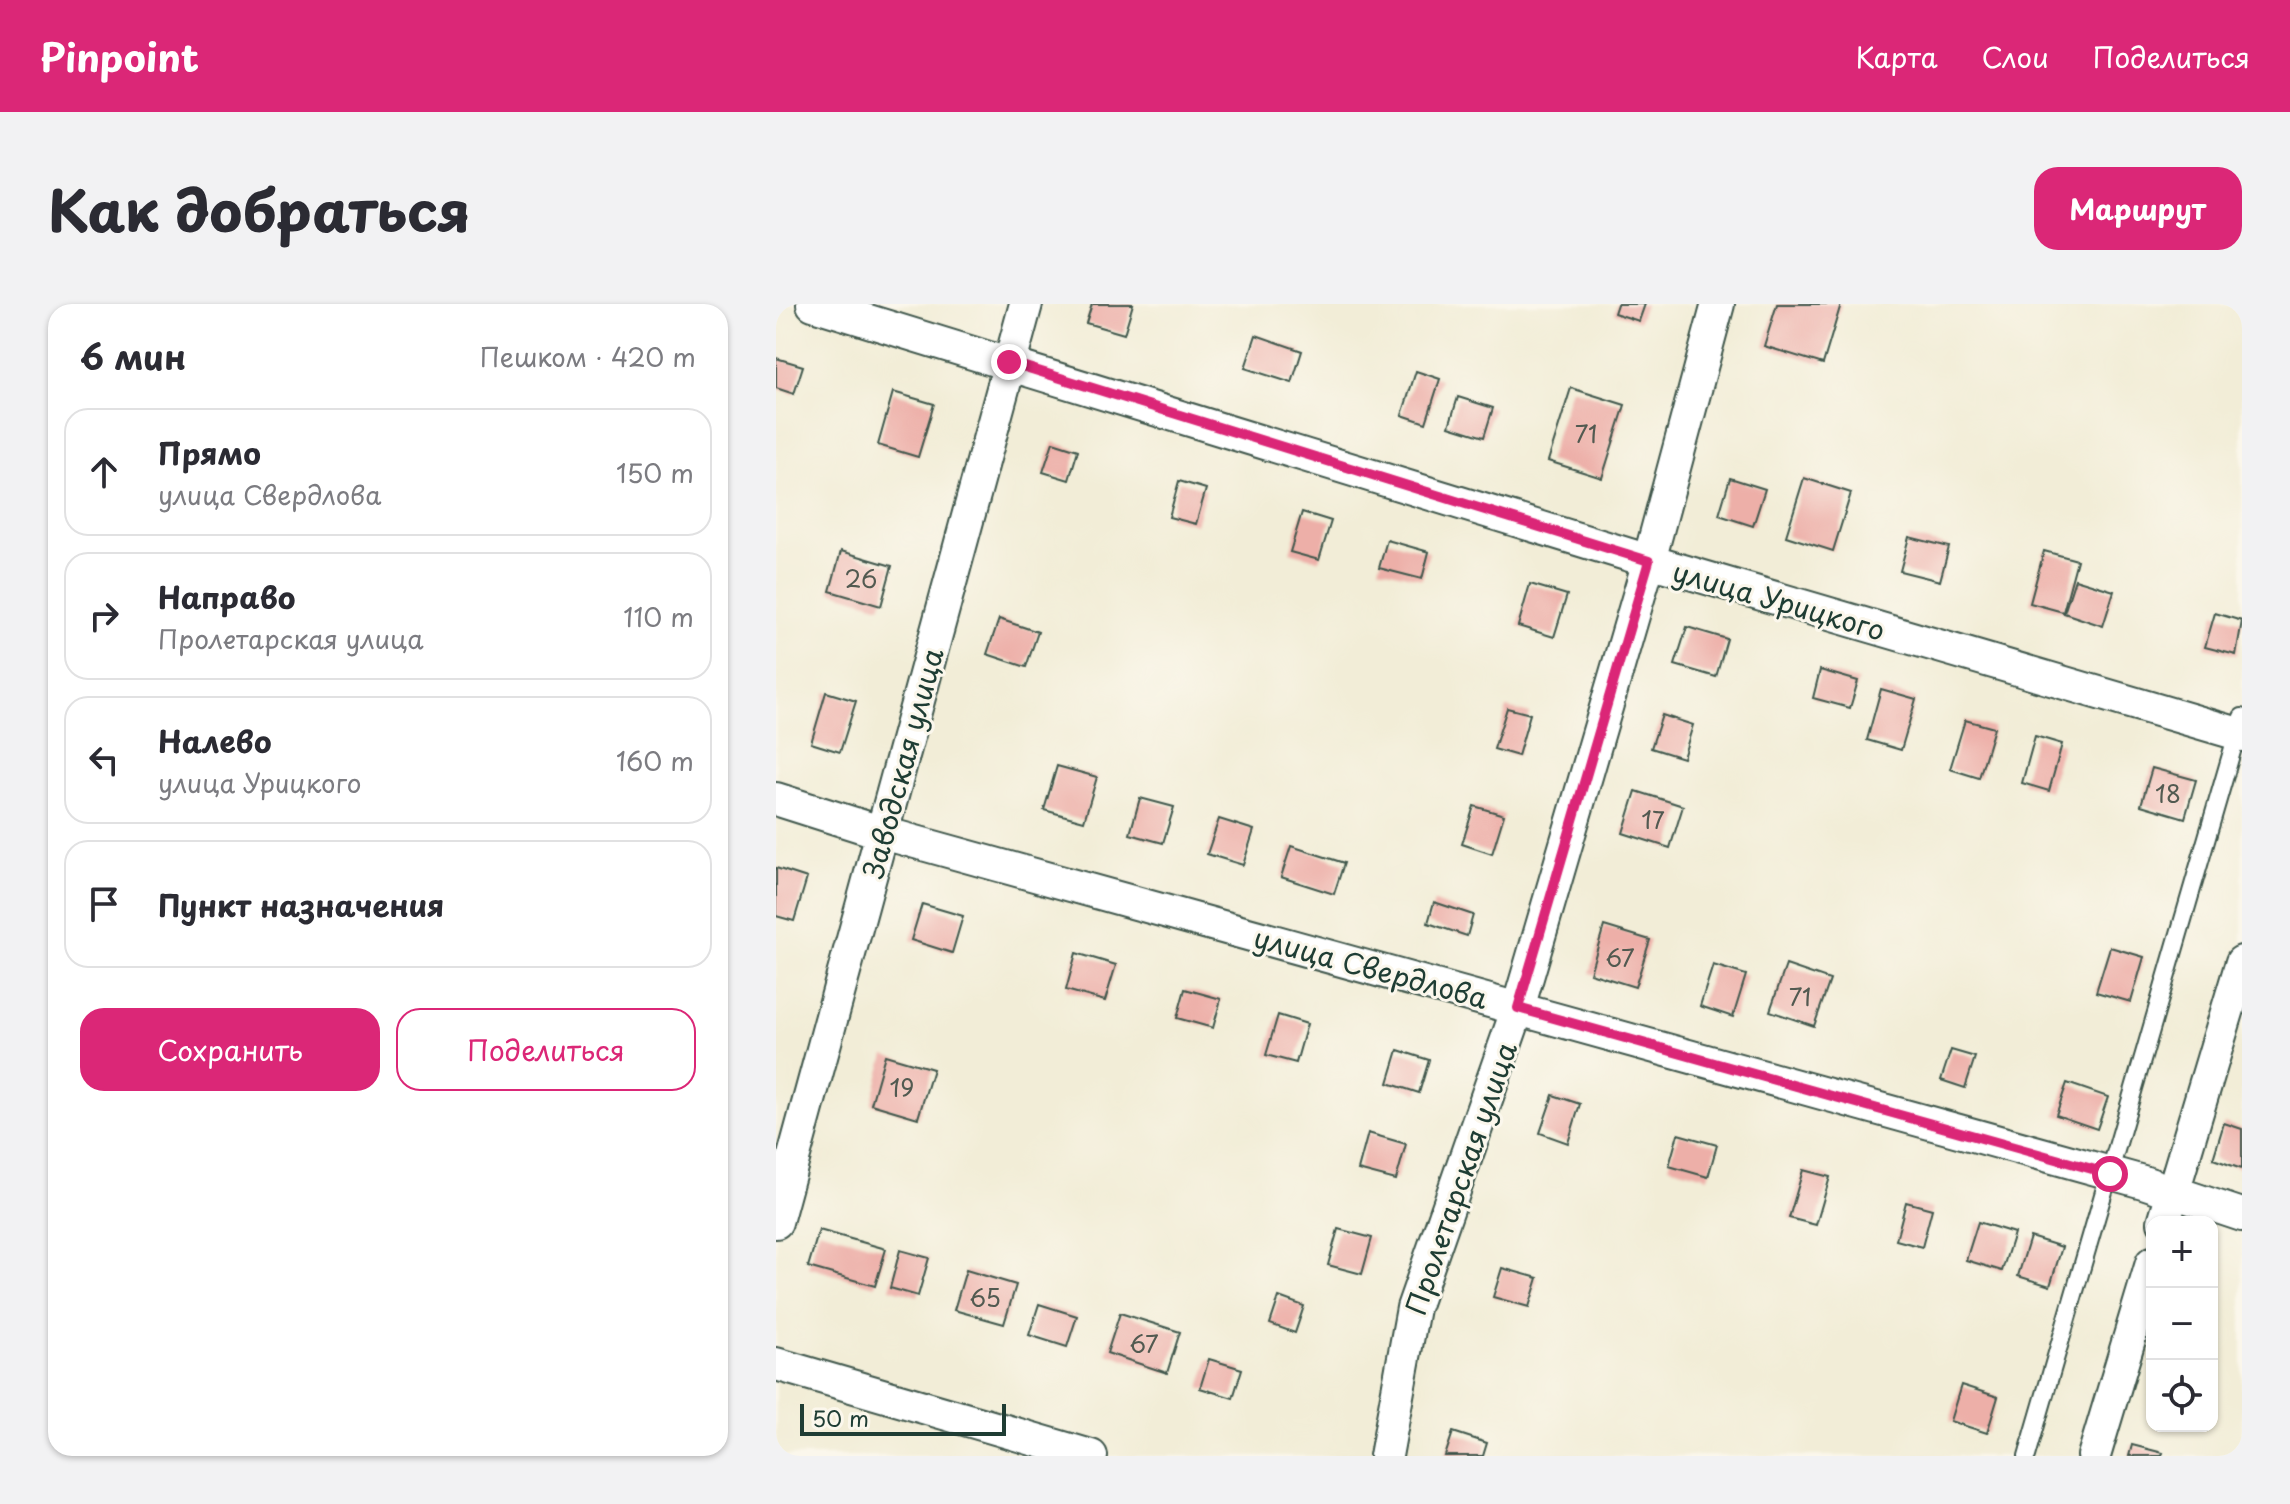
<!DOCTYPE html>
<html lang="ru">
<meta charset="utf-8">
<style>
body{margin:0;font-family:"Playpen Sans",sans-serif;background:#f2f2f3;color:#2b2b33}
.controls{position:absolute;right:24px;bottom:24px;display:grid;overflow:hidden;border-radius:16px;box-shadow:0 2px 6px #0004}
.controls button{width:72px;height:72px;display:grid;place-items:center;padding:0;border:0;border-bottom:2px solid #e1e1e2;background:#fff;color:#2b2b33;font:40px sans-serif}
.scale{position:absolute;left:24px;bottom:20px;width:206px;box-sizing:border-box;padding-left:8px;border:4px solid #1f3d34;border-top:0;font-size:22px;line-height:28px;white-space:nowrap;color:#1f3d34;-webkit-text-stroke:6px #fbf7ec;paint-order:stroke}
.stop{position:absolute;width:24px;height:24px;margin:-18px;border:6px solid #db2777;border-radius:50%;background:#fff}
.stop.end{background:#db2777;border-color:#fff;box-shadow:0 2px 8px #0008}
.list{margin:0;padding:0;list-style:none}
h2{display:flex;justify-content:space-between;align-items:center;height:104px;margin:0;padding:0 32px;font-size:34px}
h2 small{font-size:26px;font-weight:400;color:#7c7c81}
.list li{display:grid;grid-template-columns:52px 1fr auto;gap:24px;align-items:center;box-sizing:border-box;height:128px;margin:0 16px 16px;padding:0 16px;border:2px solid #e1e1e2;border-radius:24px}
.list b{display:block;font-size:30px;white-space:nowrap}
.list p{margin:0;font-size:26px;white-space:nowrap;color:#7c7c81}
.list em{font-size:26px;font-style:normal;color:#7c7c81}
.actions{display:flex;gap:16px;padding:24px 32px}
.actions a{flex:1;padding:18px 0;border:2px solid #db2777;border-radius:24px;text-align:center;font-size:28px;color:#db2777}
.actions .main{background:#db2777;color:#fff}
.icon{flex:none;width:44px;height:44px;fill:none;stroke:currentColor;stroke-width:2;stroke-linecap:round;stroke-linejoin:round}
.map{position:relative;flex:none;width:1466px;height:1152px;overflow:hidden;border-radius:24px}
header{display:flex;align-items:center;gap:48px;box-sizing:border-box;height:112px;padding:0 40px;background:#db2777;color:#fff}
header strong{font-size:38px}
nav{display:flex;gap:44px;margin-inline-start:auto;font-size:28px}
.intro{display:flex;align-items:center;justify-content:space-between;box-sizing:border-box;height:192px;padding:0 48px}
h1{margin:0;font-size:56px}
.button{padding:20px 36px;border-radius:24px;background:#db2777;color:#fff;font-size:28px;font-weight:700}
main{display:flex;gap:48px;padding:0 48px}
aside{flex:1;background:#fff;border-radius:24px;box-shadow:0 2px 6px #0004}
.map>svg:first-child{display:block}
.building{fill:#edafa8}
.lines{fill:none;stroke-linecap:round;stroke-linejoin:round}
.service-casing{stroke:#3f574c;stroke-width:20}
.minor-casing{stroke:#3f574c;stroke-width:36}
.service{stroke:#fff;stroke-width:16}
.minor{stroke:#fff;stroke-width:32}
.route{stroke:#db2777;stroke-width:10}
.labels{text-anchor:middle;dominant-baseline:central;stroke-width:6;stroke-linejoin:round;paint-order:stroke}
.number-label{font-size:24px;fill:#525a51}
.street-label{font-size:28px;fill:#1f3d34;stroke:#fbf7ec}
</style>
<header>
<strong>Pinpoint</strong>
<nav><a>Карта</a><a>Слои</a><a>Поделиться</a></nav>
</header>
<div class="intro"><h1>Как добраться</h1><a class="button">Маршрут</a></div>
<main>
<aside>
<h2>6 мин<small>Пешком · 420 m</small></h2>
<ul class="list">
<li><svg class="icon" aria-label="ahead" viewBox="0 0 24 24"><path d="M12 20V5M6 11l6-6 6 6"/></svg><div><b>Прямо</b><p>улица Свердлова</p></div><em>150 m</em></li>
<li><svg class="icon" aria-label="right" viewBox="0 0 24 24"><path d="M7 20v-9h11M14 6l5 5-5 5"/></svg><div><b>Направо</b><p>Пролетарская улица</p></div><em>110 m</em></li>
<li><svg class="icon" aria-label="left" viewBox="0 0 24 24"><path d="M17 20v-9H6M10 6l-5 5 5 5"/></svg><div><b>Налево</b><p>улица Урицкого</p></div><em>160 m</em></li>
<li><svg class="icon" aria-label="arrive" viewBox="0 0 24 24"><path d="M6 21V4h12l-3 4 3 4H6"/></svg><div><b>Пункт назначения</b></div></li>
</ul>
<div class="actions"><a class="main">Сохранить</a><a>Поделиться</a></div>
</aside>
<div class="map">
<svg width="1466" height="1152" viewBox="0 0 1466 1152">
<rect width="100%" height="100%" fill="#fbf7ec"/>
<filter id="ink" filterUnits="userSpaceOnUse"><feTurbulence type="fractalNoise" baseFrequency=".0125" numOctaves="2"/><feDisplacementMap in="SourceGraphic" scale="16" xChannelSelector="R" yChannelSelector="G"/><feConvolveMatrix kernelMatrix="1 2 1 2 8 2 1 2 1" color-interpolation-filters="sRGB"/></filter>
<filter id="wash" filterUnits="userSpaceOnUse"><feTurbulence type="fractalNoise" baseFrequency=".006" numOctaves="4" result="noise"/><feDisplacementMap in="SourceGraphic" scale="32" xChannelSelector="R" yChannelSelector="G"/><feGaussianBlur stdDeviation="1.8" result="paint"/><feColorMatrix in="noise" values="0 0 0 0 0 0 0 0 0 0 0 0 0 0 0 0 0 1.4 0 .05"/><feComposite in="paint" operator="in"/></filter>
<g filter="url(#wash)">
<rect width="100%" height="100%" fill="#f2edd7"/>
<g id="blocks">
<g class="building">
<polygon points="316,0 357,0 348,30 310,19"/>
<polygon points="841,0 869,0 863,17 838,9"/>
<polygon points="1001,0 1065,0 1047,60 988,42"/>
<polygon points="480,31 526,47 516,79 469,64"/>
<polygon points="0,54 27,62 18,90 0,84"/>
<polygon points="640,67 664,75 650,119 626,111"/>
<polygon points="795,84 849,101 826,174 772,157"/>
<polygon points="117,88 158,100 142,153 102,141"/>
<polygon points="682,93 717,104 708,133 673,122"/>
<polygon points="277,138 302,146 293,176 267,168"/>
<polygon points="954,174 989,185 977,222 943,211"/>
<polygon points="1028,174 1075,189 1057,247 1010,232"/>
<polygon points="403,177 430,185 420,220 393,213"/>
<polygon points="526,208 555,217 543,256 514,248"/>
<polygon points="1133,233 1173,243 1164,277 1124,267"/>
<polygon points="611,236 653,248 646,275 603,264"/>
<polygon points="65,247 116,262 105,302 54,287"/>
<polygon points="1268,247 1301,256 1287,308 1254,299"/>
<polygon points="1299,275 1338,287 1327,322 1288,309"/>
<polygon points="754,280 791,291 778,333 742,322"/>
<polygon points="1439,309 1466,317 1460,351 1429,343"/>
<polygon points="223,315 262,328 250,363 211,350"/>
<polygon points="911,323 951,335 940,373 899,361"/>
<polygon points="1044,366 1082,377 1074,404 1037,394"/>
<polygon points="1105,385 1140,395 1125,446 1091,436"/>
<polygon points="50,388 80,397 64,448 35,439"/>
<polygon points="731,404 754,410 742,452 718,445"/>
<polygon points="886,411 917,421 907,454 875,444"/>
<polygon points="1189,416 1218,424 1203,474 1174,465"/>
<polygon points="1259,432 1286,440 1273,487 1246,479"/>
<polygon points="281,462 321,473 308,517 268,506"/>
<polygon points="1376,464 1420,476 1409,514 1365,501"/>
<polygon points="860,487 907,502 894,544 847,529"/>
<polygon points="364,494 398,503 387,539 354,530"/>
<polygon points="698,502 728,511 716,550 686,540"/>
<polygon points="443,515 478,526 467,561 431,550"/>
<polygon points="515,542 568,559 558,590 505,573"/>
<polygon points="0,564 31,574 18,617 0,612"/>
<polygon points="658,598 697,611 691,632 652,619"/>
<polygon points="146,600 187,612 176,649 135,636"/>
<polygon points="828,622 874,636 859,683 814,669"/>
<polygon points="1334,643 1368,653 1355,698 1320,688"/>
<polygon points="300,649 340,661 329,697 290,686"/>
<polygon points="937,661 970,671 957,713 924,702"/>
<polygon points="1010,661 1054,676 1038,722 994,707"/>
<polygon points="409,685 445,695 437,724 401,714"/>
<polygon points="502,711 531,720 520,759 490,751"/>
<polygon points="622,746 653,756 643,789 612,779"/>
<polygon points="1175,746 1199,753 1189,784 1165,776"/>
<polygon points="109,751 157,765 142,814 95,800"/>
<polygon points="1291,779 1332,793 1321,825 1280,811"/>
<polygon points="777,791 804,800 792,839 764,829"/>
<polygon points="1448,819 1466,825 1466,865 1437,855"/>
<polygon points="592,829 630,840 620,876 582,866"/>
<polygon points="902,830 941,841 932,873 893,862"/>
<polygon points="1027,866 1054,873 1040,921 1013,914"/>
<polygon points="1130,898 1156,905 1146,943 1120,936"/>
<polygon points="1202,918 1238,929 1226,967 1190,956"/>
<polygon points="562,925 596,934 586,970 552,961"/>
<polygon points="43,926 110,945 99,982 32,963"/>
<polygon points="1254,933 1286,943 1274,982 1242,972"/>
<polygon points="124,946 153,954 142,992 114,984"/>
<polygon points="726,964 762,974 753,1003 717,993"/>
<polygon points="190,966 240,981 228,1020 178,1006"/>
<polygon points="503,993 528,1002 519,1029 494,1020"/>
<polygon points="263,1000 301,1012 291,1043 253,1031"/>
<polygon points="344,1009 404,1028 391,1069 331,1049"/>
<polygon points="433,1055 466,1065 457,1094 424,1084"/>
<polygon points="1185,1081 1222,1093 1211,1129 1174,1117"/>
<polygon points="677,1128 711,1139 707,1152 669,1152"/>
<polygon points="1356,1141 1387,1149 1386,1152 1353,1152"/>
</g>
</g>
</g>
<g filter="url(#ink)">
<use href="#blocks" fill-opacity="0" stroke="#3f574c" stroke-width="2"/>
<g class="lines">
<g class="service-casing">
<polyline id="service" points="1251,1152 1466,413"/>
</g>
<g class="minor-casing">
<g id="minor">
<polyline points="37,0 873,257 1466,431"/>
<polyline points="0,495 107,529 1367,878 1466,911"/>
<polyline points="0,918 250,0"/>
<polyline points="1388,918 1466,658"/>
<polyline points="0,1060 315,1152"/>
<polyline points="610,1152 637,1004 742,704 873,257 942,0"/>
<polyline points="1318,1152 1376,959"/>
</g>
</g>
<use href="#service" class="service"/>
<use href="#minor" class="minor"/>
</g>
</g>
<g class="lines" filter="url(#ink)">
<polyline class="route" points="233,58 873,257 742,704 1334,870"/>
</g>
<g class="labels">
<g class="number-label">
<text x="810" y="129">71</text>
<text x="85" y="274">26</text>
<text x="1392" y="489">18</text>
<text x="877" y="515">17</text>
<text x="844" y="653">67</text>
<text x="1024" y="692">71</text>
<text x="126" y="783">19</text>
<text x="209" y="993">65</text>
<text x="368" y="1039">67</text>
</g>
<g class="street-label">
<text transform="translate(1003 296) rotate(16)">улица Урицкого</text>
<text transform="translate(126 459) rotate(-75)">Заводская улица</text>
<text transform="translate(595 663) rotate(15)">улица Свердлова</text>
<text transform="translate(684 874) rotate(-71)">Пролетарская улица</text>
</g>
</g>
</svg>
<div class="controls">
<button>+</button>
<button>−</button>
<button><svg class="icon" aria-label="locate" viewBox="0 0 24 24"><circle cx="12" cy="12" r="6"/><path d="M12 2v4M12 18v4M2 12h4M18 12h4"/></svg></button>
</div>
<div class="scale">50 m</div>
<div class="stop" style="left:1334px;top:870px"></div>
<div class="stop end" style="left:233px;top:58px"></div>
</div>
</main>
